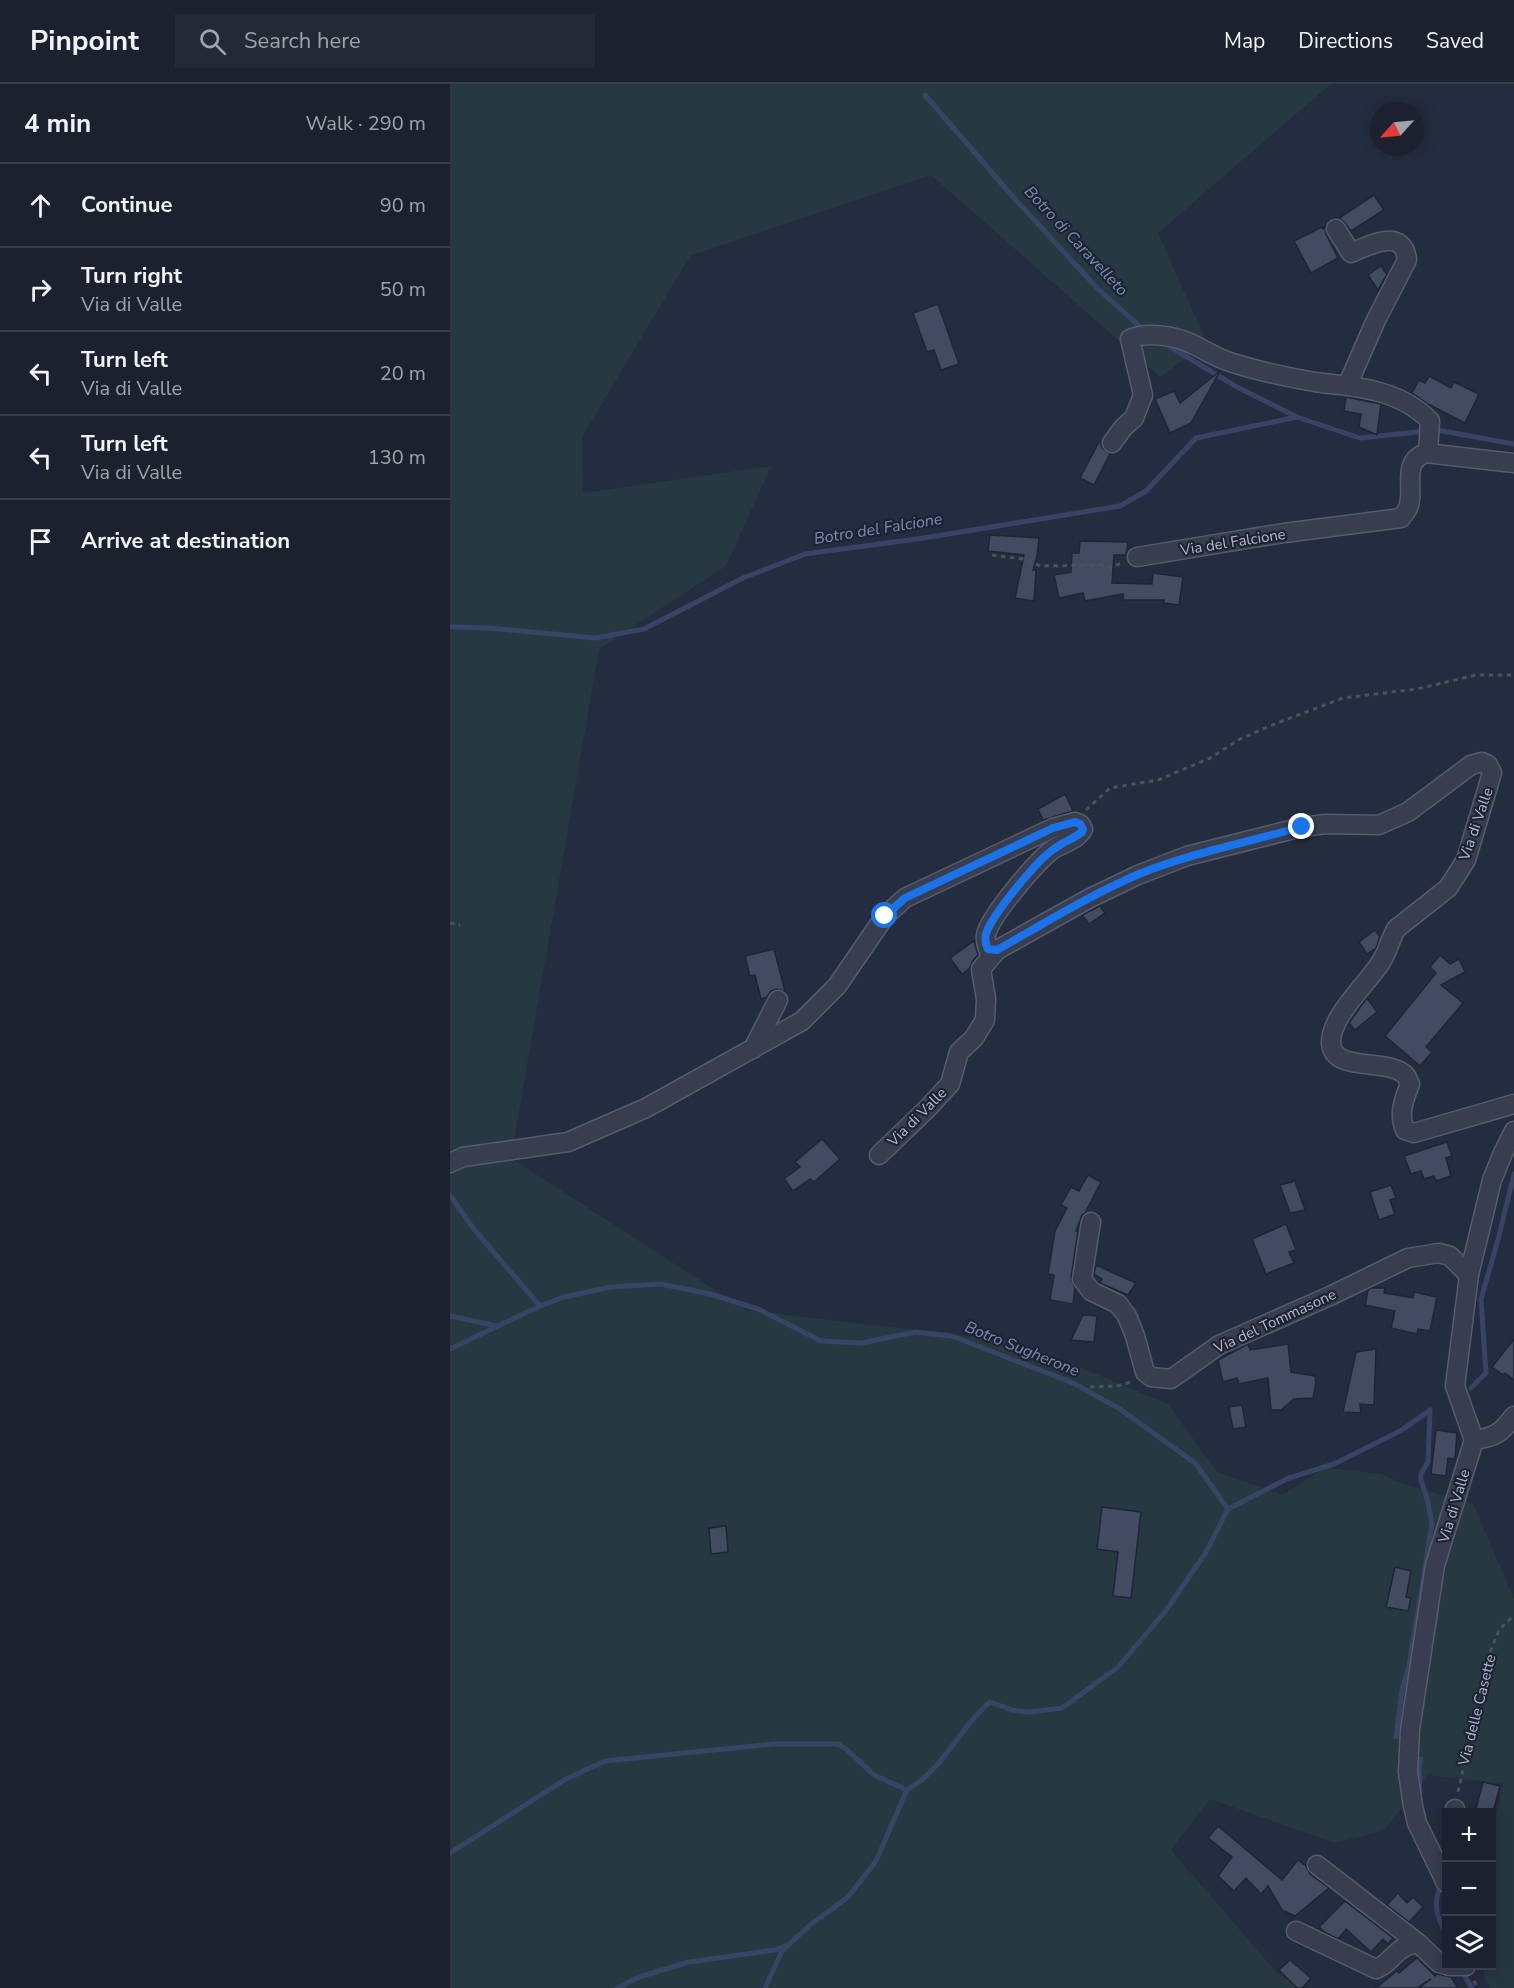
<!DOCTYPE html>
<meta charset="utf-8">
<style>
body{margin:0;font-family:"Nunito Sans",sans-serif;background:#242937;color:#f1f3f6}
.controls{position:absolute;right:18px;bottom:18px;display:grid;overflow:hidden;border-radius:0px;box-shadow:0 3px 15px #0003}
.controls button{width:54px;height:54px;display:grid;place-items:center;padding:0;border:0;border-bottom:2px solid #393e4b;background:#1b212f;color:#f1f3f6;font:30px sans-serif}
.compass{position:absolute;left:920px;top:18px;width:54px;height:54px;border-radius:50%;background:#1b212f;box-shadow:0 3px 15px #0003;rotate:243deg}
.stop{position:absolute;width:18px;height:18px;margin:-14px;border:4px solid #1a73e8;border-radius:50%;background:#fff}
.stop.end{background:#1a73e8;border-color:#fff;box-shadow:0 2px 6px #0008}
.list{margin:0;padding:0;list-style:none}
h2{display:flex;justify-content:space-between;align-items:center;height:78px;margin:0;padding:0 24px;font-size:26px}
h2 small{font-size:20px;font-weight:400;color:#a0a3aa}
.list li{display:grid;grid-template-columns:39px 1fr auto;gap:18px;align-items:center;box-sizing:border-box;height:84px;padding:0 24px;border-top:2px solid #393e4b}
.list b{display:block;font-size:22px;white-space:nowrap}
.list p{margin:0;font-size:20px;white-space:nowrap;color:#a0a3aa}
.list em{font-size:20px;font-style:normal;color:#a0a3aa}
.icon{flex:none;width:33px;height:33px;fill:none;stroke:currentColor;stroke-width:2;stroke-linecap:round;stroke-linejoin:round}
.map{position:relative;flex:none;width:1064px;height:1904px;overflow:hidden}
header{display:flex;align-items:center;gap:36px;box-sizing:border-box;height:84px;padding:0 30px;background:#1b212f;border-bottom:2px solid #393e4b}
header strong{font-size:28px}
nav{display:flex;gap:33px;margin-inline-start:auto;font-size:21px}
.search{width:420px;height:54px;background:#242937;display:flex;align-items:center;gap:15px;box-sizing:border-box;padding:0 21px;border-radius:0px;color:#a0a3aa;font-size:22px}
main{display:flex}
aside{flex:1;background:#1b212f}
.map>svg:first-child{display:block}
.green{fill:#263940}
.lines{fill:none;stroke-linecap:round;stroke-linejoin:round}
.stream{stroke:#384466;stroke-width:5}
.building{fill:#434b61;stroke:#1f2536;stroke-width:1.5}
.minor-casing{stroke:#565c6d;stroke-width:21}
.path{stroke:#44565d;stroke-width:3;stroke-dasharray:4.5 4.5;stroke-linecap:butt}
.minor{stroke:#383e4f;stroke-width:18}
.route{stroke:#1a73e8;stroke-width:8}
.labels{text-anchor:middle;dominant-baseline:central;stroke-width:4.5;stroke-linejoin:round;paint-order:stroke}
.street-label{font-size:15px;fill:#b4baca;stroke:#1d2334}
.water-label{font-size:16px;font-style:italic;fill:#7c8bb2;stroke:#1d2334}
</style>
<header>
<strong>Pinpoint</strong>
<div class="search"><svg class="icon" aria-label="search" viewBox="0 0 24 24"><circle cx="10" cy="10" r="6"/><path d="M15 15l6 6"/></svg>Search here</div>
<nav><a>Map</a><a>Directions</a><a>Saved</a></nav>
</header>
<main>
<aside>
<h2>4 min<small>Walk · 290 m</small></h2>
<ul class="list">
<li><svg class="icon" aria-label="ahead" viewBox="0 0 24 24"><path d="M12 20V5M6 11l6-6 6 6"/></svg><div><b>Continue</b></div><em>90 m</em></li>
<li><svg class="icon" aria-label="right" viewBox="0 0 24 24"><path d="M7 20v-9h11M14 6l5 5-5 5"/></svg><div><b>Turn right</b><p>Via di Valle</p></div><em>50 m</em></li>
<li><svg class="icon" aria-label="left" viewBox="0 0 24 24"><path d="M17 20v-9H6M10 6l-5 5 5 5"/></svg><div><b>Turn left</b><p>Via di Valle</p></div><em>20 m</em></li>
<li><svg class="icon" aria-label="left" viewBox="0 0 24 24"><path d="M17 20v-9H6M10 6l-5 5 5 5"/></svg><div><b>Turn left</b><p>Via di Valle</p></div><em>130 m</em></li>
<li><svg class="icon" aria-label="arrive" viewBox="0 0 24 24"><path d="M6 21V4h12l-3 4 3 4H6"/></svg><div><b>Arrive at destination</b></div></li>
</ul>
</aside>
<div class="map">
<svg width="1064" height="1904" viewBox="0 0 1064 1904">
<rect width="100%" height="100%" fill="#242c3f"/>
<polygon class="green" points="0,0 881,0 708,149 757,259 710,293 481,91 240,172 132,353 133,409 321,382 276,482 149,565 61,1074 296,1226 569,1258 718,1320 767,1388 832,1411 875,1384 931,1390 957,1401 1023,1420 1064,1515 1064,1904 1040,1904 1035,1897 1034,1882 1042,1882 1042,1753 1053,1700 979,1691 933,1747 885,1759 760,1715 721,1766 827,1889 853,1904 0,1904"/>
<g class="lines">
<g class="stream">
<polyline points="475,11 564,114 648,205 694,246"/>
<polyline points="712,258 787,303 847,333 910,354 987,346 1064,360"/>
<polyline points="0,543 40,544 145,554 194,545 293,494 355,470 474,454 670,422 696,407 746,354 847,333"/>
<polyline points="0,1111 23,1144 90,1222"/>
<polyline points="0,1232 47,1242"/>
<polyline points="0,1265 90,1222 114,1213 160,1203 211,1200 260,1210 308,1225 371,1257 412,1259 465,1248 502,1252 623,1299 670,1325 745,1379 778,1425"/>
<polyline points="1021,1304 1036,1289 1031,1215 1048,1156 1064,1090"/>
<polyline points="778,1425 839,1394 884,1380 952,1346 980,1326"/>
<polyline points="946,1653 952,1606 959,1582 982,1440 978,1418 971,1396 971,1390 978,1378 980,1326"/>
<polyline points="970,1709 969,1682 971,1675"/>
<polyline points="0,1769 116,1695 155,1677 325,1660 388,1660 396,1665 424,1691 457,1706"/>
<path d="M989,1806C983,1824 988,1834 996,1850"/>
<polyline points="1013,1889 1022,1904"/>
<polyline points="167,1904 189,1893 239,1878 325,1866 335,1862"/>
<path d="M315,1904L332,1867L360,1841L398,1813L426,1777L457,1706C493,1686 509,1644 540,1618L562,1626L580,1628L612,1624L667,1584L714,1529L755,1470L778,1425"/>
</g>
</g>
<g class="building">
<polygon points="924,111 934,126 901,147 895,139 889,134"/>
<polygon points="872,143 873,145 875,143 876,150 888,174 861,189 844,157"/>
<polygon points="931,182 937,190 928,206 918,191"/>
<polygon points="488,220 509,280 491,286 484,266 477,268 463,229"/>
<polygon points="770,287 741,339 720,349 705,315 724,307 730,319"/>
<polygon points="979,292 1001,304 1004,298 1029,310 1015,339 978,320 962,309 969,296 975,299"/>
<polygon points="896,313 931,320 927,351 909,343 911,330 894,327"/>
<polygon points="650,356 652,364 660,370 644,401 630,394"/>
<polygon points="540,451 589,454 587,472 583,486 586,486 584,517 565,514 574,471 538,467"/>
<polygon points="630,457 678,458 676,471 664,471 662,499 702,500 703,489 733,493 729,521 714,519 714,516 673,516 673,510 635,517 633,509 609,514 604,491 621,488 622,469 629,469"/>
<polygon points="615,710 623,727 593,736 588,725"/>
<polygon points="650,822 655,829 639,840 632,831"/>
<polygon points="925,846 930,853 926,864 917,870 909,858"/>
<polygon points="524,857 528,871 522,878 520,884 512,890 500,874"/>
<polygon points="324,865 335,907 327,905 321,907 317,913 311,915 305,891 300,892 295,872"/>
<polygon points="990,871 1000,880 1009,875 1015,888 991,901 1013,919 976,963 982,968 970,982 935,952 986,889 980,883"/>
<polygon points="917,914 927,928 905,946 899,939"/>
<polygon points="372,1055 390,1075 364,1098 360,1095 343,1107 334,1095 350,1083 345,1078"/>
<polygon points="997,1058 1002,1072 996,1074 1001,1092 986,1097 984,1092 974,1095 971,1087 961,1090 954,1072"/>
<polygon points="638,1091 651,1098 635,1129 632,1131 626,1147 628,1147 621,1194 625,1204 623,1220 600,1216 604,1191 598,1190 605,1147 617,1124 611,1121 621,1103 629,1107"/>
<polygon points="845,1097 855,1126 840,1129 830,1101"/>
<polygon points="941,1101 946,1114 940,1116 945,1130 929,1136 920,1108"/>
<polygon points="836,1140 846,1166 839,1168 844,1179 816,1190 802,1155"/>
<polygon points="646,1181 686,1199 678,1211 650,1199 652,1195 644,1190"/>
<polygon points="921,1204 935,1204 934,1209 963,1214 964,1208 987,1213 980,1247 968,1245 967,1250 941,1244 945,1227 915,1221 918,1206"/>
<polygon points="633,1231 647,1232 644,1258 621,1256"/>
<polygon points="1064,1255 1064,1296 1055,1289 1053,1291 1042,1283"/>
<polygon points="798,1260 800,1266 838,1260 841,1288 865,1292 866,1299 863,1314 844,1315 831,1326 821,1326 818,1294 789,1300 787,1294 773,1298 768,1276"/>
<polygon points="926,1265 924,1321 910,1320 911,1329 893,1328 906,1268"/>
<polygon points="792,1321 796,1343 783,1345 779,1323"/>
<polygon points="986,1346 1007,1349 1005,1375 998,1374 996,1392 981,1390"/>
<polygon points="652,1423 691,1428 681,1514 663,1512 668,1468 647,1465"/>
<polygon points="276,1442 278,1468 261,1470 259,1444"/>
<polygon points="945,1483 961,1487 956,1513 961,1514 958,1527 936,1523"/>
<polygon points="1033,1698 1050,1702 1043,1728 1025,1728"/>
<polygon points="768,1742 832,1796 848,1776 856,1782 860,1790 879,1804 845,1832 832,1826 818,1802 811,1810 796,1794 784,1807 768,1792 782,1773 758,1754"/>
<polygon points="948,1809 957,1819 963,1813 973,1823 959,1838 937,1821"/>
<polygon points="895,1817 943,1854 938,1860 933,1855 921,1868 896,1845 888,1855 876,1849 869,1843"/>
<polygon points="967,1874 985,1892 987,1890 1001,1893 1008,1904 969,1904 981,1895 967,1904 926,1904 947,1887 949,1889"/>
<polygon points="840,1876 861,1894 852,1904 847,1904 829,1886"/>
</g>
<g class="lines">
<g class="minor-casing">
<g id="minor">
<path d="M886,145L901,169C919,161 954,143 957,176L926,236L897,302"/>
<path d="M662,359L673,344L684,334L693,311L680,255C696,247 726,252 742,260C755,266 767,274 780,278C807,287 836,293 865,298C886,301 908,302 929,308C947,313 967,323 980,337L978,369"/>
<path d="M687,473L834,449L951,434C951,433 957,427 957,426C967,408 949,378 976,369L1064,379"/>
<polyline points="303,965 328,916"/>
<polyline points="429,1071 478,1024 500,1000 509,968 524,954 535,936 536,915 531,885 547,866"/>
<path d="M0,1079L13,1073L118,1058L196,1024L352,937L387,902L435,832L455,814L603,744L625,738L630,740L633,745C628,756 612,759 602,766C586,778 540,832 536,851C535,857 536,860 538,865L547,866L640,814L688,791L737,772L852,743L876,740L929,741L958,728L1021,681L1032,678L1038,681L1042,689L1016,776L998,804L946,845C940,856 938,867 931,878C917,900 880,933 881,959C883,990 941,973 956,992C958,994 958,997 960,1000C954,1015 948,1030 955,1046L964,1049L1064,1020"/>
<polyline points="641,1138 632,1195 641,1207 668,1220 677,1232 685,1252 695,1288 701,1293 721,1295 769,1261 880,1212 958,1174 989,1169 1000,1172 1019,1191"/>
<path d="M1024,1356C1046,1353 1051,1349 1064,1332"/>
<polyline points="1005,1728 1005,1725"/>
<polyline points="867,1781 968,1859"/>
<polyline points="996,1799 967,1739 963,1722 958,1688 960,1646 985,1481 1024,1356 1005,1302 1019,1191 1042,1096 1053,1069 1064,1047"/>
<path d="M846,1847L926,1885C943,1879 943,1863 968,1859L989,1879L996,1881"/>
<polyline points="999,1882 1016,1882"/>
</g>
</g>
<g class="path">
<polyline points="542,471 573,475 591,482 652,481 661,483 672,479"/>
<polyline points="636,726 660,704 708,696 760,674 790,655 827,639 893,614 967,605 1026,591 1064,591"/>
<polyline points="0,839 10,841"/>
<polyline points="640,1303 667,1302 681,1298"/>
<polyline points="1008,1708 1039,1571 1049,1546 1064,1531"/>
<polyline points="1024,1897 1028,1904"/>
</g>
<use href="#minor" class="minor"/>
</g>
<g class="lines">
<path class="route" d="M435,832L455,814L603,744L625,738L630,740L633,745L632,748C623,755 613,758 604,765C587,776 545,828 537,847C534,854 535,859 538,865L547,866C593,840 640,811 689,790C742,769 797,758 852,743"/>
</g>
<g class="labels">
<g class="street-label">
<text transform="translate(783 458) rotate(-9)">Via del Falcione</text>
<text transform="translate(1026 740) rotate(-71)">Via di Valle</text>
<text transform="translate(467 1033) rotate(-45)">Via di Valle</text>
<text transform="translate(825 1237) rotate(-25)">Via del Tommasone</text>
<text transform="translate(1004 1422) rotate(-73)">Via di Valle</text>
<text transform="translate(1027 1626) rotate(-76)">Via delle Casette</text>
</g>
<g class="water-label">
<text transform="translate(626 157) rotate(47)">Botro di Caravelleto</text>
<text transform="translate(428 445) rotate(-9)">Botro del Falcione</text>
<text transform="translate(572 1265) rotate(22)">Botro Sugherone</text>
</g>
</g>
</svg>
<div class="controls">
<button>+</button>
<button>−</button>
<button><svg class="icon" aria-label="layers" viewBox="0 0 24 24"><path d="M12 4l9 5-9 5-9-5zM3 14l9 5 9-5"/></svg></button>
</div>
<svg class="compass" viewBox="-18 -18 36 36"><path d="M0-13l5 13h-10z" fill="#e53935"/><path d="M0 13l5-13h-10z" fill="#a0a3aa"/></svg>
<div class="stop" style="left:435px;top:832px"></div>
<div class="stop end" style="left:852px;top:743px"></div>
</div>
</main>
